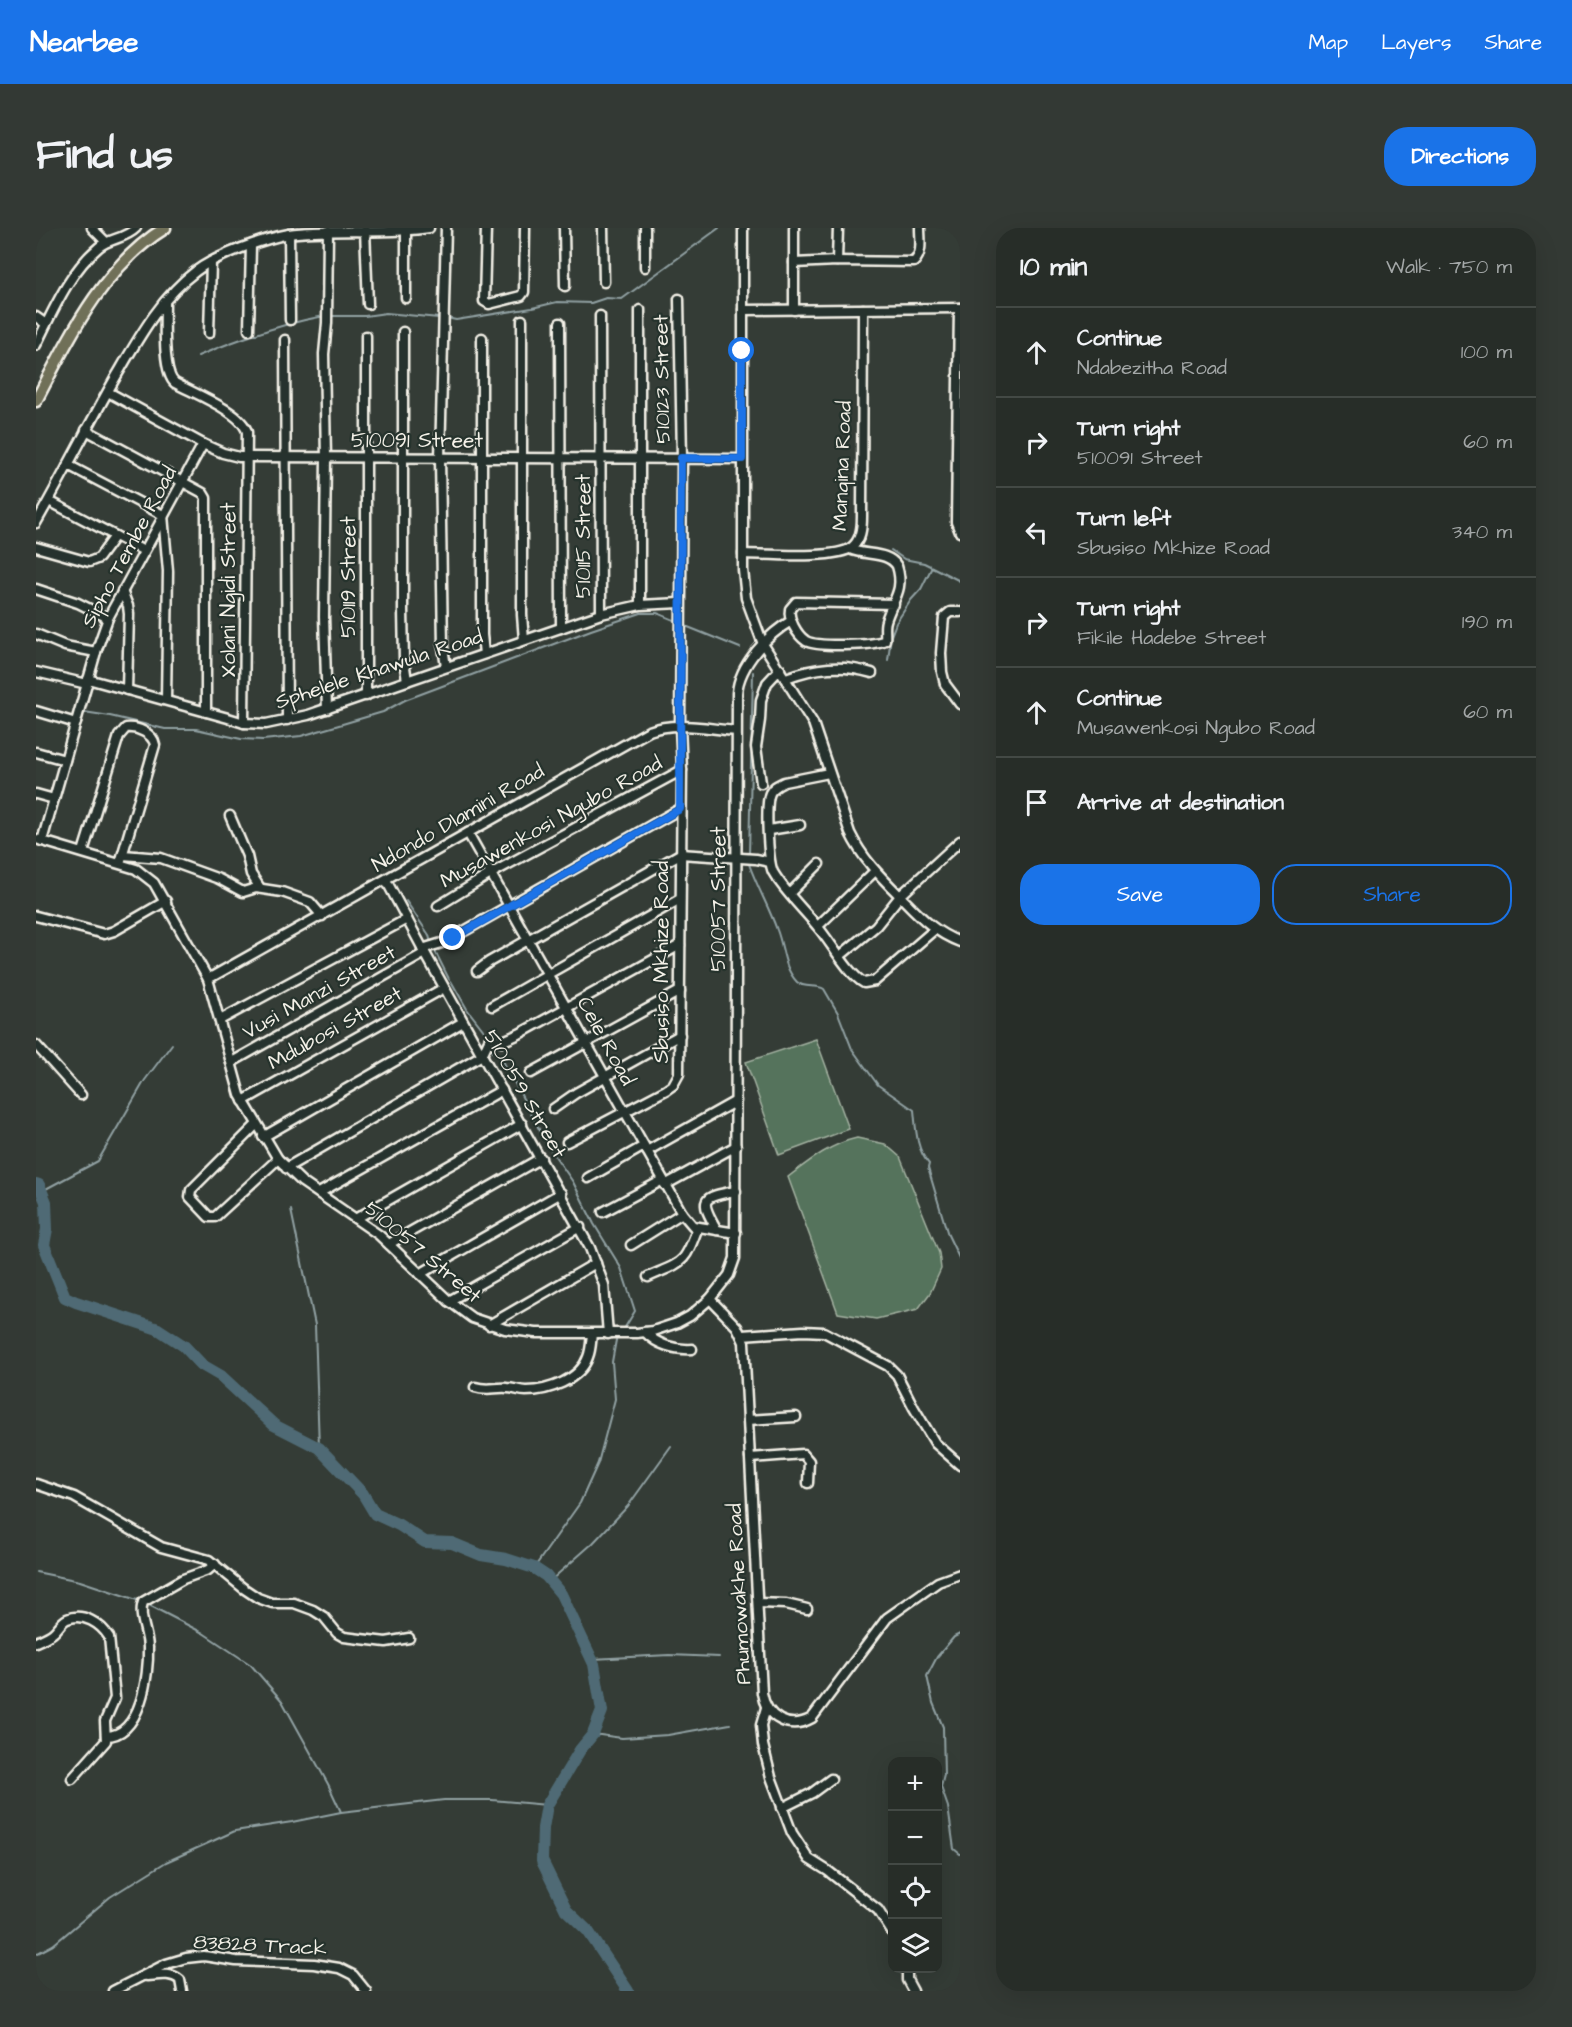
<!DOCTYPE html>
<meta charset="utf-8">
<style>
body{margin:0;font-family:"Architects Daughter",sans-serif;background:#333934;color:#f1f3f6}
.controls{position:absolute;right:18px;bottom:18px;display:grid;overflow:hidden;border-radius:12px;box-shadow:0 6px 24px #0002}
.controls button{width:54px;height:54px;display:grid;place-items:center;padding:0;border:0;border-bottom:2px solid #434945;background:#272d28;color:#f1f3f6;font:30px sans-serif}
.stop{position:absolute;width:18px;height:18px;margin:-14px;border:4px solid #1a73e8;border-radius:50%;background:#fff}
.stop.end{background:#1a73e8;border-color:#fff;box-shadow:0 2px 6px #0008}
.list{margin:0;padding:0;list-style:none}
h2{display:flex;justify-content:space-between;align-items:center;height:78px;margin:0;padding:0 24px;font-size:26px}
h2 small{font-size:20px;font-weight:400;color:#a4a8a8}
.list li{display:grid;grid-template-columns:39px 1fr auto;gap:18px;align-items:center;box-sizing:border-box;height:90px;padding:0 24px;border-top:2px solid #434945}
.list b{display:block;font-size:22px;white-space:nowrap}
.list p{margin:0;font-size:20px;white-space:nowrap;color:#a4a8a8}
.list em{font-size:20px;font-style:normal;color:#a4a8a8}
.actions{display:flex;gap:12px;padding:18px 24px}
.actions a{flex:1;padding:14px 0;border:2px solid #1a73e8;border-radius:24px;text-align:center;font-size:21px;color:#1a73e8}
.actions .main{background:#1a73e8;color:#fff}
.icon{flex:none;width:33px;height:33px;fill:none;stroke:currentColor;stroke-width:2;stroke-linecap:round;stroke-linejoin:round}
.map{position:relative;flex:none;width:924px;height:1763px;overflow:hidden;border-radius:24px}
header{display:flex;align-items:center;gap:36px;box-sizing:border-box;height:84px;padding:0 30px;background:#1a73e8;color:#fff}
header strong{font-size:28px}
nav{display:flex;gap:33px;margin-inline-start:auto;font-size:21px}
.intro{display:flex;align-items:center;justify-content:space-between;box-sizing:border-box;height:144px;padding:0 36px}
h1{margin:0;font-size:42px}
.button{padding:15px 27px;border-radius:24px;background:#1a73e8;color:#fff;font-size:21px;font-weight:700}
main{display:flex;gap:36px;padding:0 36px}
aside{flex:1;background:#272d28;border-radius:24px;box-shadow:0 6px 24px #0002}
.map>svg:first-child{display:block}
.grass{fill:#54735b;stroke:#a4b2a2;stroke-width:1.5}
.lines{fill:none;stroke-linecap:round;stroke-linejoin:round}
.stream{stroke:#91a1a3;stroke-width:2}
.river{stroke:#4f6b75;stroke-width:12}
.minor-casing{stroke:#f4f1e8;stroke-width:13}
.major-casing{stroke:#f4f1e8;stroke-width:15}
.minor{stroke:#26332d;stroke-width:8}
.major{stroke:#706f59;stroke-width:10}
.route{stroke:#1a73e8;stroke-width:8}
.labels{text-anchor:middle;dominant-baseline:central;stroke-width:4.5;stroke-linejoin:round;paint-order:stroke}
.street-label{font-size:21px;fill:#f4f1e8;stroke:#26332d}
</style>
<header>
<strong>Nearbee</strong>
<nav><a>Map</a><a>Layers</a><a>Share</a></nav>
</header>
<div class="intro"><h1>Find us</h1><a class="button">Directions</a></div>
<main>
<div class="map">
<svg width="924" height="1763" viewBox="0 0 924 1763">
<rect width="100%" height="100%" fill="#343c36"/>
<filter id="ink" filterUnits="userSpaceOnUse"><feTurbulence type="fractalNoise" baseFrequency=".0167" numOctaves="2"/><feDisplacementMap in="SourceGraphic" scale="12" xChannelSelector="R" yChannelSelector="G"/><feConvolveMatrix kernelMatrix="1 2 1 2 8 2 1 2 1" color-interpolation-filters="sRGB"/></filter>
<g filter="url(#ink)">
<g class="grass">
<polygon points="780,811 813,901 743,927 710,834"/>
<path d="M821,910L849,916L864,929L903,1025L905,1041L894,1065L882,1081L840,1091L802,1085L752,949C773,933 794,916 821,910Z"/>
</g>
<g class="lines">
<g class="stream">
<polyline points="295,88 329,88 350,85 403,90"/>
<polyline points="411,90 420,92 496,80 521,74 555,75 570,70 586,71 683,0"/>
<path d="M162,128C202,111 245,96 288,88"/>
<polyline points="855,322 868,331 888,335 924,353"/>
<polyline points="647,397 704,420"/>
<polyline points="852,432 855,408 860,395 875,372 885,361 896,339"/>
<polyline points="48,484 74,488 129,501 160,501 205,511 227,512 265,508 303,497 347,484 369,472 555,402 605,385 621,385 638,392"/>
<polyline points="713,627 717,444"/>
<path d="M713,636C721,659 733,679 741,702C748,720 747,739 761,754C768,761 780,756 788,761L802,785L816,821L842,857L878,882C880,901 880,921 893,936L892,940L912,1007L924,1032"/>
<polyline points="370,673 393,707 395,716"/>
<polyline points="398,721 413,751"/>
<polyline points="415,753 431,781 452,808"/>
<polyline points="454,815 457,824 466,831 512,918 537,954 558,996 585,1040 599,1083 588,1101"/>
<polyline points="6,963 62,933 109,852 136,816"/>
<polyline points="255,982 279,1097 283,1220"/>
<polyline points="498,1340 544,1275 562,1235 579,1171 576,1134 580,1112"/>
<polyline points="0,1344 44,1353 104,1373"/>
<polyline points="514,1353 557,1315 592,1278 635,1218"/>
<polyline points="109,1375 167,1405 215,1437 246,1473 292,1556 305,1584"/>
<polyline points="924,1406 918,1409 901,1429 891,1448 897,1475 907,1499 908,1547 905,1559 912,1579 918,1621 924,1626"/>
<polyline points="556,1431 633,1427 683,1429"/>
<polyline points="557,1506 586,1510 632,1507 694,1496"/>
<polyline points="0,1726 17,1717 74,1669 130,1634 199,1603 256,1594 305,1584 408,1572 456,1572 511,1577"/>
</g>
<polyline class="river" points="0,956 3,957 10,974 11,1001 8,1017 29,1069 40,1074 122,1101 148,1118 166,1137 185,1148 238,1197 283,1220 327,1266 339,1286 363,1297 389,1314 416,1315 445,1327 470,1331 498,1340 510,1348 525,1366 558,1436 566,1483 557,1506 544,1522 511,1577 507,1600 506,1633 530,1682 552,1703 592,1763"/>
<g class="minor-casing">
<g id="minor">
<polyline points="56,0 70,14"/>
<polyline points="410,0 404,230 407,419 410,439"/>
<polyline points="450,0 448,73 453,76 485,68 488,64 489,0"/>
<polyline points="528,0 529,58"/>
<polyline points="567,0 568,54"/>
<path d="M707,0V342L710,370L727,416L777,495L814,605C826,630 843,647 862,666C882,686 897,704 924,714"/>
<polyline points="758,0 758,82"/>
<polyline points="329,2 332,76"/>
<polyline points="370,3 370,70"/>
<polyline points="253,6 254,92"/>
<polyline points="801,33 802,0"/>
<path d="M758,35L801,33L878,34C887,25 884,12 884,0"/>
<polyline points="609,39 609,0"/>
<path d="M129,74C129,92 126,145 139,155C157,165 206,184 211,204L208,495"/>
<polyline points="923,80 920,294 924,304"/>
<polyline points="604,82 604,377"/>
<polyline points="707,82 924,80"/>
<polyline points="564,88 565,386"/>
<polyline points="0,89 10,96"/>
<polyline points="486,92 486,387 488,412"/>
<polyline points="524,95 525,400"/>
<polyline points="213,102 215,17"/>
<polyline points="367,104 367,382 368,432 371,453"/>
<polyline points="173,105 175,34"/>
<polyline points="330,108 330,468"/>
<polyline points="446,110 446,407 448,426"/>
<polyline points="249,112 251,492"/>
<path d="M0,117C17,83 33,44 63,19C74,10 89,11 100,0"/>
<polyline points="72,164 167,216 187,225 203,229 706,231"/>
<polyline points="50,202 167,265 170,270 170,484"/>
<polyline points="32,237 127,287 132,343 130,472"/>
<polyline points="13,273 108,323"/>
<path d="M0,295C28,246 53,196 81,147C102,111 125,69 160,43C181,27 227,11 253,6C299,0 347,7 393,0"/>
<polyline points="0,319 53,334 63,330 79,308"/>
<path d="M814,321C829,328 852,323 861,338C869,363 856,372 850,393C848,399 850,406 849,412C838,418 780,419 770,413C761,407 752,391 754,381L760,374L858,376"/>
<path d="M707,326C729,326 800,332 816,319C825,312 826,300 826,289L827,81"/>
<polyline points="0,361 42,375 72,390"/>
<polyline points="86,363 92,378 93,386 91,462"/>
<polyline points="924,384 914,384 908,389 905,425 906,444 909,456 924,476"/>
<polyline points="0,406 29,418 60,424"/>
<polyline points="0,444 51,456"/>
<path d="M750,450C779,439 806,436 836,445"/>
<polyline points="52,451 192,490 208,495 230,496 272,487 565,386 604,377 644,375"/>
<polyline points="291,481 288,389 290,230 288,126 291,95 292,3"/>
<polyline points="0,483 40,495"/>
<polyline points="0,524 29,532"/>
<path d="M793,545L748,554C742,557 737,559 734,565C729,576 732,633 737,644C748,663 767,681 781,698C795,714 811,745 828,755L839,753L898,702"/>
<polyline points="725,555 720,519 724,492 725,472 731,455 744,441"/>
<polyline points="0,566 18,571"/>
<polyline points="194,588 211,628 215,646 224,660"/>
<polyline points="733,602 764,597"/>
<polyline points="432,605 646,985 657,998 700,1005"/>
<path d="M0,611L100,641L118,655L172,751L204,867L242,931L266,954L343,1007L413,1073L436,1090L469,1101L500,1105H601L617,1103L641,1095L654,1088L674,1071L693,1047L699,1030L701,465C703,437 732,406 755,393"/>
<polyline points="6,613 60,424 72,390 167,216"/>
<path d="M47,624L83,508L90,500C101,499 117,505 119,517L84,635"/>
<polyline points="87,627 125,630 183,651 207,664 220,660 246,664 274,674 286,688"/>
<polyline points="350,652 389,725 554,1020 568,1057 572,1106"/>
<polyline points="754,665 783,636"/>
<polyline points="402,678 456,645 646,542"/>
<polyline points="0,688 68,706 78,703 130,673"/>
<polyline points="782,698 839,643"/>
<polyline points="386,721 409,714 644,581"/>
<polyline points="804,728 840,698 864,668 924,613"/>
<polyline points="441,743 453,734 644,626 720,631 734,634"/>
<path d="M172,751L613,503C640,493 672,501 700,503"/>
<polyline points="456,778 644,671"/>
<polyline points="184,792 371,691"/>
<polyline points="0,817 45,867"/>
<polyline points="196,834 389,725"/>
<polyline points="495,845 644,763"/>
<polyline points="207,873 408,760"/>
<polyline points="517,881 540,865 644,807"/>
<polyline points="220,897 155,962 154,969 173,989 179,989 242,931"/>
<polyline points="227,909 427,794"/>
<polyline points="531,914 630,862 637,857 643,846 646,542 644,499 646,230 643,71"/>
<polyline points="611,923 700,873"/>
<polyline points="250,940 446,827 455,808 465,814 483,806 644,717"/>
<polyline points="552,950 608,918"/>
<polyline points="629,957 700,918"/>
<polyline points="283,965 466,862"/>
<polyline points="567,984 627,952"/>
<polyline points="321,990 486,896"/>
<path d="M681,1002C663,971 665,969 700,963"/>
<polyline points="353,1016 505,930"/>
<polyline points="595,1017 646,985"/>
<polyline points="384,1046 525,965"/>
<path d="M612,1049C648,1033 648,1037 662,999"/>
<path d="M674,1071L701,1099L708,1114L726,1465C730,1490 753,1503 776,1490L851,1390L902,1354L924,1346"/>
<polyline points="413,1073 544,999"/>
<polyline points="453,1097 560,1035"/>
<path d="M609,1104C621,1117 639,1122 656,1121"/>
<polyline points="706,1107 767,1103 788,1104 852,1138 861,1147 878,1180 899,1215 924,1237"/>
<path d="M439,1159C451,1163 460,1159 471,1160C478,1160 483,1163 490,1163C512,1163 544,1152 552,1129C555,1122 555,1113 556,1106"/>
<polyline points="712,1192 760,1189"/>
<polyline points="714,1230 767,1226 773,1233 772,1255"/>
<polyline points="0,1256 38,1269 125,1319 173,1332 207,1360 222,1370 236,1375 258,1375 277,1382 288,1389 301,1405 308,1409 350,1414 373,1410"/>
<polyline points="722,1375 750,1376 771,1381"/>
<path d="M0,1414C6,1411 12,1409 17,1405C22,1401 25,1394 31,1391C47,1384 65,1396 73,1409L79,1470L69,1493L70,1513L36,1551"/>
<polyline points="730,1480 725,1497 727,1517 735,1549 756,1605 773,1631 792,1643 842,1682 856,1704"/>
<path d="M70,1508C105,1508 113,1446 112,1420C112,1405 102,1388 107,1374L147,1351L172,1342L179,1336"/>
<polyline points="746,1580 776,1565 795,1551"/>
<polyline points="871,1740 871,1752 877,1763"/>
<path d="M111,1748C123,1747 135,1744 144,1752L146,1763"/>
<polyline points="77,1763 130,1736 150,1730 168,1728 200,1733 278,1736 303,1740 317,1747 330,1763"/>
</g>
</g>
<g class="major-casing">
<path id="major" d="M0,173C33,110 66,39 129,0"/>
</g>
<use href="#minor" class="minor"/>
<use href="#major" class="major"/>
</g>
</g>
<g class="lines" filter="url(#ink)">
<polyline class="route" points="417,710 644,581 645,230 706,231 706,123"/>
</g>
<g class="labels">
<g class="street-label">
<text transform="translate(626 151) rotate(-91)">510123 Street</text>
<text x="381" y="212">510091 Street</text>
<text transform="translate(806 238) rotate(-88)">Manqina Road</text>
<text transform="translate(547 308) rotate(-90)">510115 Street</text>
<text transform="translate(93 319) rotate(-62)">Sipho Tembe Road</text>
<text transform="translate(312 349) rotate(-90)">510119 Street</text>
<text transform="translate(192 362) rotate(-90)">Xolani Ngidi Street</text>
<text transform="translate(343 441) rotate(-18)">Sphelele Khawula Road</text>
<text transform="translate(422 590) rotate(-30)">Ndondo Dlamini Road</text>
<text transform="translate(515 594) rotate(-29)">Musawenkosi Ngubo Road</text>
<text transform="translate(682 671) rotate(-90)">510057 Street</text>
<text transform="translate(625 734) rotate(-90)">Sbusiso Mkhize Road</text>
<text transform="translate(283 764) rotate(-29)">Vusi Manzi Street</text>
<text transform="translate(299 800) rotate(-29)">Mdubosi Street</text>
<text transform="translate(570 813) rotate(61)">Cele Road</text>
<text transform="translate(489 866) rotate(60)">510059 Street</text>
<text transform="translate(387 1024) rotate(40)">510057 Street</text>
<text transform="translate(703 1366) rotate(-93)">Phumowakhe Road</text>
<text transform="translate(224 1717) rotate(3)">83828 Track</text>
</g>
</g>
</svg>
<div class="controls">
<button>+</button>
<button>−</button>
<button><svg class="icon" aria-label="locate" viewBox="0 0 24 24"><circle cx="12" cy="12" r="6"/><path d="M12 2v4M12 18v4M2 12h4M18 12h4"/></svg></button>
<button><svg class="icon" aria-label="layers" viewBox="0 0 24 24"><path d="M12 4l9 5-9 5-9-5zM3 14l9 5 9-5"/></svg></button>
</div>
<div class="stop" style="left:706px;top:123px"></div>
<div class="stop end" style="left:417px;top:710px"></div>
</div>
<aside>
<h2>10 min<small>Walk · 750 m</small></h2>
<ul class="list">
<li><svg class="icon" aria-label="ahead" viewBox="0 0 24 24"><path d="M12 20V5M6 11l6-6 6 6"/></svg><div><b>Continue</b><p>Ndabezitha Road</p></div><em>100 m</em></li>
<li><svg class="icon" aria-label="right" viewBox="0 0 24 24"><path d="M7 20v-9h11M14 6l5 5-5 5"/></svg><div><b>Turn right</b><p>510091 Street</p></div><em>60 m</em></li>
<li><svg class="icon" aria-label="left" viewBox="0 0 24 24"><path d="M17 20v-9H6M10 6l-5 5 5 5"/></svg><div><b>Turn left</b><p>Sbusiso Mkhize Road</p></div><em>340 m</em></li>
<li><svg class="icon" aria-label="right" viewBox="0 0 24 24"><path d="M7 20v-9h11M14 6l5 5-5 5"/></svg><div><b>Turn right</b><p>Fikile Hadebe Street</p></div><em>190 m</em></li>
<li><svg class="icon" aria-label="ahead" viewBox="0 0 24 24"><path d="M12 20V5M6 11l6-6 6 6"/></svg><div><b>Continue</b><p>Musawenkosi Ngubo Road</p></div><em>60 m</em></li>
<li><svg class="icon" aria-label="arrive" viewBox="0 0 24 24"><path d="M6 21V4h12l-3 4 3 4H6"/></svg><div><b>Arrive at destination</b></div></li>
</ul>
<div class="actions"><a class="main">Save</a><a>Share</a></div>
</aside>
</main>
